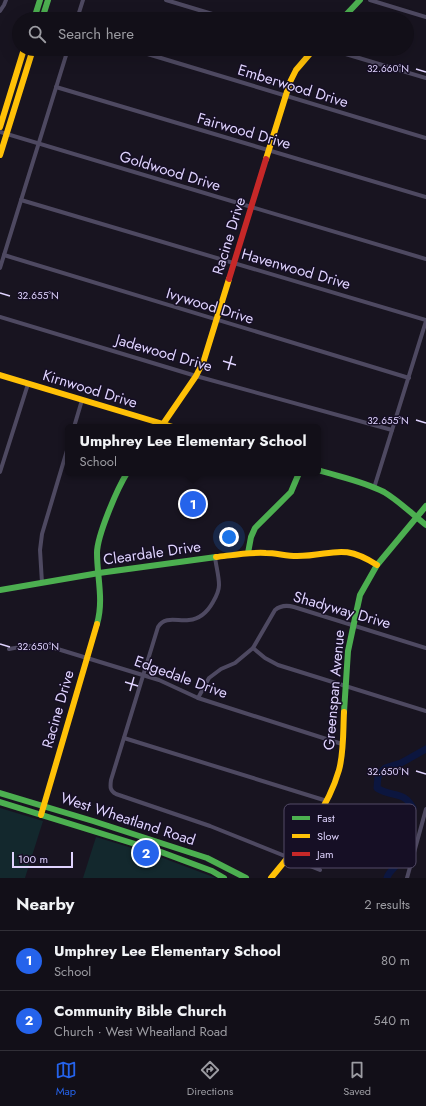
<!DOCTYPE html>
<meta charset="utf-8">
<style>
body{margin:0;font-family:Jost,sans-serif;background:#1f1d25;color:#f1f3f6}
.scale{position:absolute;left:12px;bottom:10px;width:61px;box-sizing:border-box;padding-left:4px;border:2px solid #dfd3fe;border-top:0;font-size:11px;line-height:14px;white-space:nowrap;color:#dfd3fe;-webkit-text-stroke:3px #160f25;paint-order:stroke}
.you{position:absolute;left:229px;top:537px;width:14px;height:14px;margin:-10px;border:3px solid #fff;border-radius:50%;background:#1a73e8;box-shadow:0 0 0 6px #1a73e833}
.badge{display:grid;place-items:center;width:26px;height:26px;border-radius:50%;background:#2563eb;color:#fff;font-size:13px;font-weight:700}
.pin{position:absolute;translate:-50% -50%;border:2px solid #fff;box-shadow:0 1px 4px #0006}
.popup{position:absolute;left:65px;top:424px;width:256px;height:52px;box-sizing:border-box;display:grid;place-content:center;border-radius:6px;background:#120f18;filter:drop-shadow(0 1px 3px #0005);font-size:13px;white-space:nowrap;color:#9c9ca2}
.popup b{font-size:15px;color:#f1f3f6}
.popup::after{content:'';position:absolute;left:50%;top:100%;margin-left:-8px;border:8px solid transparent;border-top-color:#120f18}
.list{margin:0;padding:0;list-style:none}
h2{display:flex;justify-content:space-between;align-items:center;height:52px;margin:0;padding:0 16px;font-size:17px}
h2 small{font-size:13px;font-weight:400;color:#9c9ca2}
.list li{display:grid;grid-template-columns:26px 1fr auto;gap:12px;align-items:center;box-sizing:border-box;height:60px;padding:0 16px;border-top:1px solid #312f37}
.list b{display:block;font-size:15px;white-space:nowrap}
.list p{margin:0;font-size:13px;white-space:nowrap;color:#9c9ca2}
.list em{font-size:13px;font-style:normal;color:#9c9ca2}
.icon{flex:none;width:22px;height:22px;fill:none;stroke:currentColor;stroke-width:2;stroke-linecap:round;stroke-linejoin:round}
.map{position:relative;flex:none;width:426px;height:878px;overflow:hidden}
.search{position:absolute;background:#120f18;box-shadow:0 4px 16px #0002;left:12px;right:12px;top:12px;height:44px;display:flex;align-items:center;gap:10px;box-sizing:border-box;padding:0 14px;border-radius:22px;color:#9c9ca2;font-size:15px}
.sheet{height:172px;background:#120f18}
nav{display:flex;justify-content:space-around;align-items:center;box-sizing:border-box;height:56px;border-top:1px solid #312f37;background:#120f18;font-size:11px;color:#9c9ca2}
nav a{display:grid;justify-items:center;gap:2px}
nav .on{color:#2563eb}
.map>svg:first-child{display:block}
.grass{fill:#13282d}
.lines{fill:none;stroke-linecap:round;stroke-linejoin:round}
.river{stroke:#0c163f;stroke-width:7}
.street{stroke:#4e4961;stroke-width:4}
.fast{stroke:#4caf50;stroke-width:6}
.slow{stroke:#ffc107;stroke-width:6}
.jam{stroke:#c62828;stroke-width:6}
.ticks{fill:none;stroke:#dfd3fe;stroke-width:1.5}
.labels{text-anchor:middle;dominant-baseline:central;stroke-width:3;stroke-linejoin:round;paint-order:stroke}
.street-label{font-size:15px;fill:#dfd3fe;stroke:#160f25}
.key{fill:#160f25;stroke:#524a66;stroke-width:1}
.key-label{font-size:11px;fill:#dfd3fe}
.ticks-label{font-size:10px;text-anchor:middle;fill:#dfd3fe;stroke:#160f25;stroke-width:3;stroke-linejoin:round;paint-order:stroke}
</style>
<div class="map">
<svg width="426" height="878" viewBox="0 0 426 878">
<rect width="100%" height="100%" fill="#181420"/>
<g class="grass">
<polygon points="0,808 43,821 25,878 0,878"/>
<polygon points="96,837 155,855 216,878 83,878"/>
</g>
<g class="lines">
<path class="river" d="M387,878C389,869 403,864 400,854C397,844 359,847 369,827C373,820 378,821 385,819C389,817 392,815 397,815C401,815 405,816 409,816L413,808C403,790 392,798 377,788L378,776L385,768L401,763L426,749"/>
<g class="street">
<polyline points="166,0 229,19"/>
<polyline points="370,0 426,17"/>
<polyline points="0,11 4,5 6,0"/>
<polyline points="77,19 83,0"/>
<polyline points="131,49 426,138"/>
<polyline points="329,49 426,78"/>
<polyline points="56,87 426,197"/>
<polyline points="0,132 426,259"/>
<polyline points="21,200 426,320"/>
<polyline points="4,255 409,378"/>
<polyline points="0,268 68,49"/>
<polyline points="0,317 196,376 392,430"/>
<polyline points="74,427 82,400"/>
<polyline points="0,472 28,384"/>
<polyline points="374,488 426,321"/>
<path d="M215,557C216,566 219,576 219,585C219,591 216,597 213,602C208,611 200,619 189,620C179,622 165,615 158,627L111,780C110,787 110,791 116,794L210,826L320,870"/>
<polyline points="42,583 40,550 42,534 68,447"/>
<polyline points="253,648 265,658 278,665 426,711"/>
<path d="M9,649C23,646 37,644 51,647L159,680L198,698L342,744"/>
<path d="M198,698L209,678L221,669L235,663L253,648L275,610C281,605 287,605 294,607L426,648"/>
<polyline points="124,738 327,801"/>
<polyline points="407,878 426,809"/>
</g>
<g class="fast">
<polyline points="34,19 40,0"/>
<polyline points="42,19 48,0"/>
<polyline points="342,19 360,0"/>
<path d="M318,470C340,477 363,481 384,492C399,501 412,514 426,525"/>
<polyline points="248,553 251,537 255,528 291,492 299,473"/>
<polyline points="0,590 99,573 216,557"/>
<path d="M97,624C104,600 97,577 97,553C97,536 117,489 127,473"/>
<polyline points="344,712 348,651 360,595 377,565 426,506"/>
<polyline points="0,793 93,821 207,858 246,878"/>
<polyline points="0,802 161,852 212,871 224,878"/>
</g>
<g class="slow">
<polyline points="0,127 24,49"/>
<polyline points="0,155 33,49"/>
<polyline points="266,159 290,82 296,70 314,49"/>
<polyline points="0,375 173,427"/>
<polyline points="161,427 196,376 204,360 229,279"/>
<path d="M216,557C233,555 249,552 266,553C276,553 286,556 297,556C333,556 341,542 377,565"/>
<polyline points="41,815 97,624"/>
<path d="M271,878C298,845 327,812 339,770C344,752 343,730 344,712"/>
</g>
<polyline class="jam" points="229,279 266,159"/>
</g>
<path class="ticks" d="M416,69L426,72M0,293L10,296M223,361L236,365M228,370L232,356M416,420L426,423M0,644L10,647M125,682L138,686M130,691L134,677M416,771L426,774"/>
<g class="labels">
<g class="street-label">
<text transform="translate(293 86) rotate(17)">Emberwood Drive</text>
<text transform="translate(244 131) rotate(16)">Fairwood Drive</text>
<text transform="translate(170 171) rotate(17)">Goldwood Drive</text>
<text transform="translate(229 236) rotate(-73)">Racine Drive</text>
<text transform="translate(296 269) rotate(16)">Havenwood Drive</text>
<text transform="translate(210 306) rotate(17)">Ivywood Drive</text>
<text transform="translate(164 353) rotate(16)">Jadewood Drive</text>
<text transform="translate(90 389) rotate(17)">Kirnwood Drive</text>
<text transform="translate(152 553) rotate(-8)">Cleardale Drive</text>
<text transform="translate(342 610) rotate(16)">Shadyway Drive</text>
<text transform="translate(181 677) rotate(20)">Edgedale Drive</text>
<text transform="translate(334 690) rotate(-85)">Greenspan Avenue</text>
<text transform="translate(58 709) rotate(-74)">Racine Drive</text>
<text transform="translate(128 819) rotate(18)">West Wheatland Road</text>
</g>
</g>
<rect x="284" y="804" width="132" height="64" rx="6" class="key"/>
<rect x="292" y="816" width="18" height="4" fill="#4caf50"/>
<rect x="292" y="834" width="18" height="4" fill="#ffc107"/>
<rect x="292" y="852" width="18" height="4" fill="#c62828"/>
<g class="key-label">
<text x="317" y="822">Fast</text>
<text x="317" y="840">Slow</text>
<text x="317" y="858">Jam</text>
</g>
<g class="ticks-label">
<text x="388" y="72">32.660°N</text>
<text x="38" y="299">32.655°N</text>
<text x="388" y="424">32.655°N</text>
<text x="38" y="650">32.650°N</text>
<text x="388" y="775">32.650°N</text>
</g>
</svg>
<div class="scale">100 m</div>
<div class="you"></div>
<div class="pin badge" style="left:193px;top:504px">1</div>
<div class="popup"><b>Umphrey Lee Elementary School</b>School</div>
<div class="pin badge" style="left:146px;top:853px">2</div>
<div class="search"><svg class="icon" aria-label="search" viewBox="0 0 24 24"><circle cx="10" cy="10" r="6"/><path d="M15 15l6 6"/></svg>Search here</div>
</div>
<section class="sheet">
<h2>Nearby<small>2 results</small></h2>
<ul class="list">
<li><span class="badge">1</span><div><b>Umphrey Lee Elementary School</b><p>School</p></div><em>80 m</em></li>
<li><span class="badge">2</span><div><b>Community Bible Church</b><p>Church · West Wheatland Road</p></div><em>540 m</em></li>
</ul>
</section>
<nav>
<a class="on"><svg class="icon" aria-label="map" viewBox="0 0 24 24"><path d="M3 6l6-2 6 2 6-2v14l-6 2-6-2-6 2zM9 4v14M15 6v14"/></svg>Map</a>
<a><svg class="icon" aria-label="directions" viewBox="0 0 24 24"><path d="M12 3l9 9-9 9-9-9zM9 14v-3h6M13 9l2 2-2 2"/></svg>Directions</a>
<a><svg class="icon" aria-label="saved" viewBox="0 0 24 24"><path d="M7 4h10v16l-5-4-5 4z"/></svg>Saved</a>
</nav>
